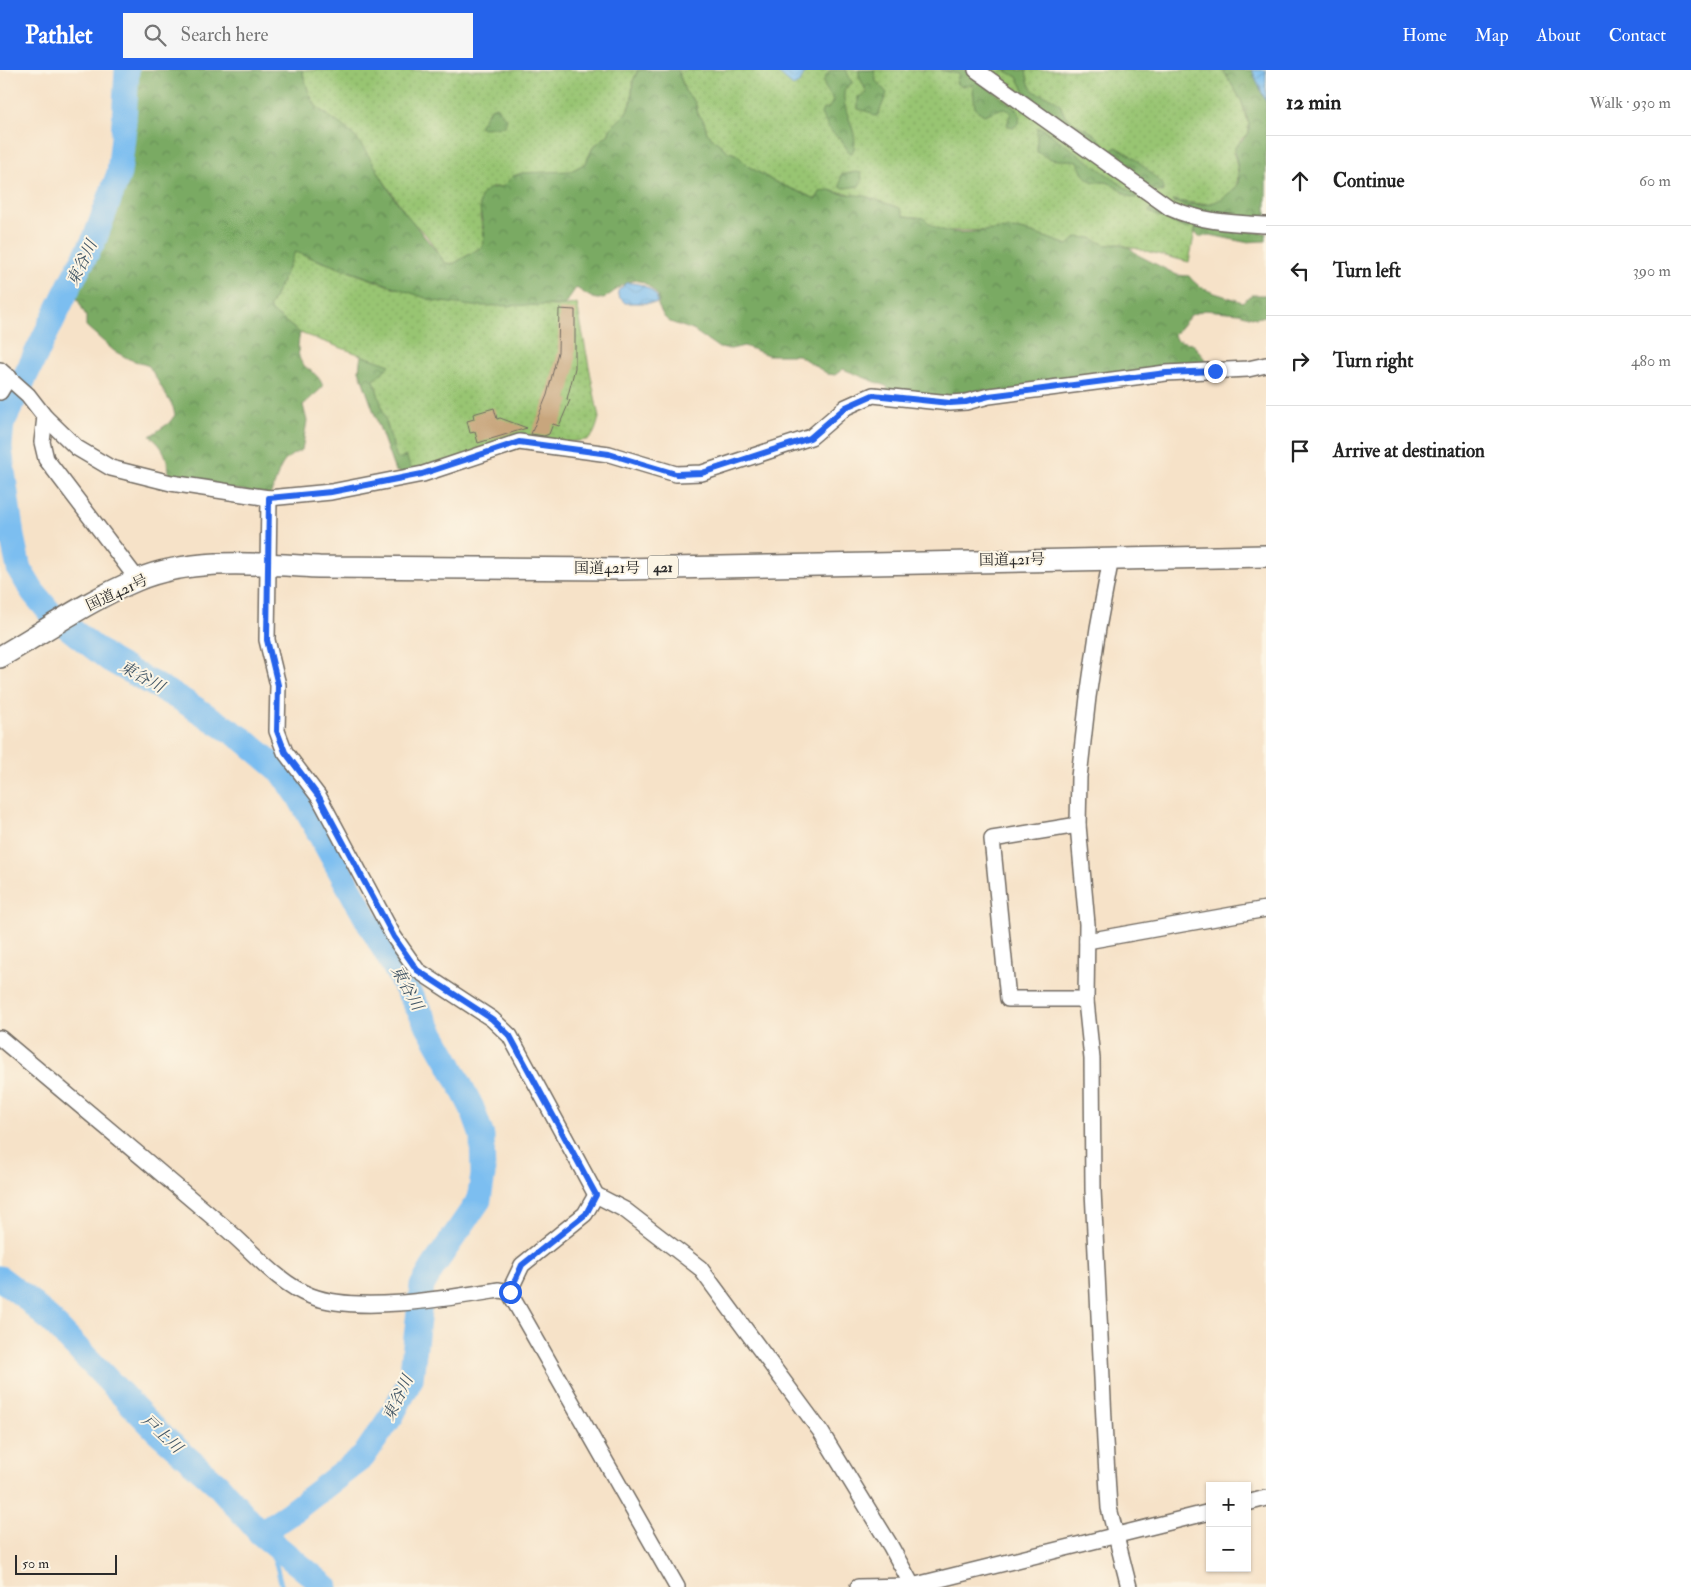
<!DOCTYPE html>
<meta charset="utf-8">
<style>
body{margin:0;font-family:"IM FELL Double Pica","Noto Serif JP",serif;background:#f6f6f6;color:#222}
.controls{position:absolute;right:15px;bottom:15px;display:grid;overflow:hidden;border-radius:0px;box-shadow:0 1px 4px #0004}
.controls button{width:45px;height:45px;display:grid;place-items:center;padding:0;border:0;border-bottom:1px solid #e0e0e0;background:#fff;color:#222;font:25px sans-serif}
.scale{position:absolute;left:15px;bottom:12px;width:102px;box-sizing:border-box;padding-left:5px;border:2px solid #2b2b2b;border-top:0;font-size:14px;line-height:18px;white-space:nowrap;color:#2b2b2b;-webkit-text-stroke:4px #fcf5e5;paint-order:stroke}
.stop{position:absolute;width:15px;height:15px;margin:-11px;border:4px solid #2563eb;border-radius:50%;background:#fff}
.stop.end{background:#2563eb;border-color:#fff;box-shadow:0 1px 5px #0008}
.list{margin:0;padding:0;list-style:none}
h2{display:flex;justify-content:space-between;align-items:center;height:65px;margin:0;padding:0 20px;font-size:21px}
h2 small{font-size:16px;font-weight:400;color:#767676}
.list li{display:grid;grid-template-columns:32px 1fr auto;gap:15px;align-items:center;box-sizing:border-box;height:90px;padding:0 20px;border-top:1px solid #e0e0e0}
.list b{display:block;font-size:19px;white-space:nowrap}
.list em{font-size:16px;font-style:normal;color:#767676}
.icon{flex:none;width:28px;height:28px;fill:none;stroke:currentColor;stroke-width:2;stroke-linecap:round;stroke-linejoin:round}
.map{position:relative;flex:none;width:1266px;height:1517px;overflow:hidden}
header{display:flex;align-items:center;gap:30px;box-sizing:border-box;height:70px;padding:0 25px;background:#2563eb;color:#fff}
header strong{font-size:24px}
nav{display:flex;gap:28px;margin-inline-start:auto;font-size:18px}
.search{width:350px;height:45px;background:#f6f6f6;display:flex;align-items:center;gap:12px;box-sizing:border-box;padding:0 18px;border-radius:0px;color:#767676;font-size:19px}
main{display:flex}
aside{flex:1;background:#fff}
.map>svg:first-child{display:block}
.grass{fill:url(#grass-dots);stroke:#62784e}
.forest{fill:url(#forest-crowns);stroke:#526a48}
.water{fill:url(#water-waves);stroke:#53748e}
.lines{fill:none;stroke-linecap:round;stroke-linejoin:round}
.stream{stroke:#7bbef0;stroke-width:4.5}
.river{stroke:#7bbef0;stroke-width:25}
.building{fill:#c8a67d}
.minor-casing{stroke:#726b62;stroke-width:18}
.highway-casing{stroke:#726b62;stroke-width:24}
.minor{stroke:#fff;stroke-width:15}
.highway{stroke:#fff;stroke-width:21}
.route{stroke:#2563eb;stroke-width:6}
.labels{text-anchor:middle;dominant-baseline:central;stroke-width:4;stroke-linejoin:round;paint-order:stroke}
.shield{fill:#fcf5e5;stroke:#6a6863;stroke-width:1}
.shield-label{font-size:14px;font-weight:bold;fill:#2b2b2b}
.street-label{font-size:15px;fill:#2b2b2b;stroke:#fcf5e5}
.water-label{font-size:16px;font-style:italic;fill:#435766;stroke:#fcf5e5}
</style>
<header>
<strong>Pathlet</strong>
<div class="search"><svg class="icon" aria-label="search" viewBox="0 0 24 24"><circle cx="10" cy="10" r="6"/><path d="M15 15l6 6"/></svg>Search here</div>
<nav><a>Home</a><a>Map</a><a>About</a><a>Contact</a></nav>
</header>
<main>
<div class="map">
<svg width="1266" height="1517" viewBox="0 0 1266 1517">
<defs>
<pattern id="grass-dots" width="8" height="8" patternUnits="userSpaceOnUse" patternTransform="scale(1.25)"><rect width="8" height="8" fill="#98c572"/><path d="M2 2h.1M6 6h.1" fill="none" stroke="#83a963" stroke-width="1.8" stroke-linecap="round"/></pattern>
<pattern id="forest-crowns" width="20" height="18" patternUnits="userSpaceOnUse" patternTransform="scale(1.25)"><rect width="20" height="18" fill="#7aaa64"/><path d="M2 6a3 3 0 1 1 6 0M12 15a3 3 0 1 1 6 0" fill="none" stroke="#648b53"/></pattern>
<pattern id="water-waves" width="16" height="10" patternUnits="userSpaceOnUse" patternTransform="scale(1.25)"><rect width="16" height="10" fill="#7bbef0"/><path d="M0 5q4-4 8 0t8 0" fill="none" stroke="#6aa3ce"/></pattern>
</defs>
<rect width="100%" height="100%" fill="#fcf5e5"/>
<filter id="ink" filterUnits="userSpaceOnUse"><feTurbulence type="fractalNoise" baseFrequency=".02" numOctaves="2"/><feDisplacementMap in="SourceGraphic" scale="10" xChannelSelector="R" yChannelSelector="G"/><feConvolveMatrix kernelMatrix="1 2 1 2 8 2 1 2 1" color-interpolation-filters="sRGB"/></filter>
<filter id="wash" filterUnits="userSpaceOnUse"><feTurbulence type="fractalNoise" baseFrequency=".0096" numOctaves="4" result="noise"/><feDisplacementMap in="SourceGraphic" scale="20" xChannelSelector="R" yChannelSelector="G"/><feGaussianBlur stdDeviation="1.12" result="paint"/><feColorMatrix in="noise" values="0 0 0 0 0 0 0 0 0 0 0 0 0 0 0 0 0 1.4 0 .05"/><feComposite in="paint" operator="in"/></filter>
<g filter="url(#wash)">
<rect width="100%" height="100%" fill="#f6e2c8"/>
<g class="grass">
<polygon points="302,0 650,0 638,0 633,11 631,34 625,44 610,59 609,64 593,77 586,93 571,101 513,106 502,117 492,117 480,146 484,166 482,177 453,194 445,193 426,165 410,150 377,101 328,45 317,38 307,19"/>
<path d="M678,0H1223L1241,30L1249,54V63L1241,69L1234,84C1250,134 1212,139 1174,130L1204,143L1196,156L1189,192L1118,174L1106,175L1091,168L1068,175L1019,160L944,161L932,157L924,148L904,146L847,123L821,121L816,129L773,111L748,96L737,85L727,81L707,63L704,51L698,44L695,32L685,21Z"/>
<path d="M295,182L395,218L555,236L577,234L599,348C597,354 595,365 589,369C582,372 547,373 538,373L409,404L395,401L359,300L361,285L300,263L269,239Z"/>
</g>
<g class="forest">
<path d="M125,0H302C306,12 309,30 319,39C333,50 349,58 360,73C373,90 382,111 395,129C410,151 429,170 445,193L453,194L482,177C483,174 484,169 484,166C484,146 467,117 502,117L513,106L522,103L571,101L586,93L593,77L609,64L610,59L625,44L631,34L633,11L638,0H678L685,21L695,32L698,44L704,51L707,63L727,81L737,85L748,96L773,111L816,129L821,121L830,120L838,123L865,126L900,138L904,146L924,148C947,175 990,155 1020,160C1036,163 1052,170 1068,175L1077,167L1091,168L1106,175L1118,174L1130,178L1138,185L1177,205L1189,206C1201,223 1223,224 1242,232L1252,225H1266V246L1256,248L1239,243L1204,240L1191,245L1174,265L1176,270L1193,274L1211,297L966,329L886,322L888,317L843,299L835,305L828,304L798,285H768L744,276L731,279L719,278L693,260L670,252L664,247L658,235V226C629,189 617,230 597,229C590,228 582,221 576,218L564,235L473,236L434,231L295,182L269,239L300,263C291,305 316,293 323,317L303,335L307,351L302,380C275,391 281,404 270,425L215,416L169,404C168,387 163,376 150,366L169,353L175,345L173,337L149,296L129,289L114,281L86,256V246L74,222C97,175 124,124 127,70C128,47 125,23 125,0Z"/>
<path d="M831,0H846L852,13L845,18C839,40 859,58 854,79L850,84L840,68C831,65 826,53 821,44L823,39H828L833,31C828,17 816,15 831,0Z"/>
<polygon points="859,0 874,0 876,11 887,23 878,45 874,46 869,42 858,39 858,27 867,23 859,6"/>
<path d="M940,0H965L1018,41C1021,49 1020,53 1013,58L1007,55L1011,42L1003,38L984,45L975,39L973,15L961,16L956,13L959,4Z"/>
<path d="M1004,0H1026C1030,27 1036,20 1055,30C1063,34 1061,43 1068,48C1080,59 1096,60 1104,76L1103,82L1028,27L1017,7Z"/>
<path d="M1223,0H1252L1266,32V149L1204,143L1174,132L1173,130C1202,138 1216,137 1237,116C1242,102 1234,90 1235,77L1249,63V54L1241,30Z"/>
<polygon points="496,36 507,50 505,56 483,58 479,56 491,38"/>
<path d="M1037,58H1042L1137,126L1136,128C1127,128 1118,117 1109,113C1101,110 1094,115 1087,108C1081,103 1080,97 1078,91C1058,88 1056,94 1037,82Z"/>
<path d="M1116,77C1134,85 1150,102 1163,116V121L1157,122L1111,89L1112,80Z"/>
<polygon points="856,102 861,103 862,110 859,116 845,118 840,117 841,105"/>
<polygon points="1151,137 1189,154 1190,158 1187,159 1149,142"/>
<polygon points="1196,156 1266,163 1266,171 1244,172 1210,165 1201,167 1195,163"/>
<polygon points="361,285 390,295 374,310 397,389 406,386 411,398 407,404 395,401 359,300"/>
</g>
<g class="water">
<polygon points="774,0 807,0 800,12 793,16"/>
<polygon points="1252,0 1266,0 1266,32"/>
<path d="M626,213C639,212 650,217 657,227V233H625L618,226V221Z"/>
</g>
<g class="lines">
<polyline class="stream" points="260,1463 276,1494 282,1517"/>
<g class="river">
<polyline points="0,375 2,354 71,212 95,168 119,103 123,67 127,0"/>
<polyline points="0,379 12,466 19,499 33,522 52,545 110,590 182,630 243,669 282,702 298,725 365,846 447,989 472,1038 482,1066 483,1105 479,1130 433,1197 422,1216 411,1309 392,1345 363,1387 289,1444 260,1463"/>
<polyline points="0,1208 25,1227 52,1252 158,1362 218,1415 260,1463 326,1517"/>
</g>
</g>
<g id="blocks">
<g class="building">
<polygon points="559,239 575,240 575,298 567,329 570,330 559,356 553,354 549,364 544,366 531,364 547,325 558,282"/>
<polygon points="494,338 497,349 500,348 527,358 478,373 475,362 470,363 467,351 474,349 473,344"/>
</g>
</g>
</g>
<g filter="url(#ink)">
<use href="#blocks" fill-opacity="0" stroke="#726b62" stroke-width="1"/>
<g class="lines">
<g class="minor-casing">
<g id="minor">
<path d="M976,0L1170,138C1201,152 1232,153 1266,155"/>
<polyline points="0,300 28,325 45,347 77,378 111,398 171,413 269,428 331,422 423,404 519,372 609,384 676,404 702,403 811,367 846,337 873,325 950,333 966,332 989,326 1166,303 1248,299 1266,295"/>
<polyline points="0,322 9,307"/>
<polyline points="45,347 42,372 46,389 138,510"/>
<polyline points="269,428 267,570 278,615 277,661 285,682 319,727 394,867 417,900 492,949 510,966 596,1125 625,1140 700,1198 821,1362 890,1475 913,1517"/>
<polyline points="1111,488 1098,558 1088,627 1079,707 1078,755 1087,854 1086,931 1092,989 1093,1120 1105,1371 1109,1438 1129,1517"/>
<polyline points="1078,755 992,769 1008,929 1077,929 1086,931"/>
<polyline points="1087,871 1266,839"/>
<path d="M0,968C74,1030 149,1093 223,1156C251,1179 277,1213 311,1226C358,1244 449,1228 499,1220L509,1222L677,1517"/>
<polyline points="509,1222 522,1195 585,1144 596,1125"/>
<polyline points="1247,1433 1266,1428"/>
<polyline points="858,1517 912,1516 1210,1442"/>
</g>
</g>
<g class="highway-casing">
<path id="highway" d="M0,587C45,561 89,530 137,510C192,487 260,494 319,497L621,499L1266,486"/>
</g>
<use href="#minor" class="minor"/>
<use href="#highway" class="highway"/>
</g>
</g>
<g class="lines" filter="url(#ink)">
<polyline class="route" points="510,1222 522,1195 586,1144 596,1125 510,966 492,949 417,900 394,867 319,727 285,682 277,661 278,615 267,570 269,428 331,422 422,404 519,372 609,384 676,404 702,403 810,368 846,337 873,325 950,333 966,332 989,326 1166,303 1215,301"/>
</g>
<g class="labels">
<rect class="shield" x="648" y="485.5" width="30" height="23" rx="4"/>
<g class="shield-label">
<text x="663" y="497">421</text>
</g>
<g class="street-label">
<text transform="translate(1012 490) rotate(-1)">国道421号</text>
<text x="607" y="498">国道421号</text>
<text transform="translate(117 523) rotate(-25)">国道421号</text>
</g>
<g class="water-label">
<text transform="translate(82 193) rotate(-64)">東谷川</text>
<text transform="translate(142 607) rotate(29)">東谷川</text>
<text transform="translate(407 918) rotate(61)">東谷川</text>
<text transform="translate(398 1328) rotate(-64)">東谷川</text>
<text transform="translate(162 1364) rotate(43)">戸上川</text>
</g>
</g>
</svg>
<div class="controls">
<button>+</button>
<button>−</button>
</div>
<div class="scale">50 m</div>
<div class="stop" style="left:510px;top:1222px"></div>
<div class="stop end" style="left:1215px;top:301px"></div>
</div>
<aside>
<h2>12 min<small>Walk · 930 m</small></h2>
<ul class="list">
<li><svg class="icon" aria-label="ahead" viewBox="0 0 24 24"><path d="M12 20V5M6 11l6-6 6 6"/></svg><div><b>Continue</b></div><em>60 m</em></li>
<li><svg class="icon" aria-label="left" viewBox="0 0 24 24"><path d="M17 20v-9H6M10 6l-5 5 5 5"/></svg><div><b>Turn left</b></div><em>390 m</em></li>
<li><svg class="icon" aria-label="right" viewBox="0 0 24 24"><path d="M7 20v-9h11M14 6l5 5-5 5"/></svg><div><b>Turn right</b></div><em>480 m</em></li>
<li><svg class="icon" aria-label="arrive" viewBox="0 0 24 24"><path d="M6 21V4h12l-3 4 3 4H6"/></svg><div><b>Arrive at destination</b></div></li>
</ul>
</aside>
</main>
